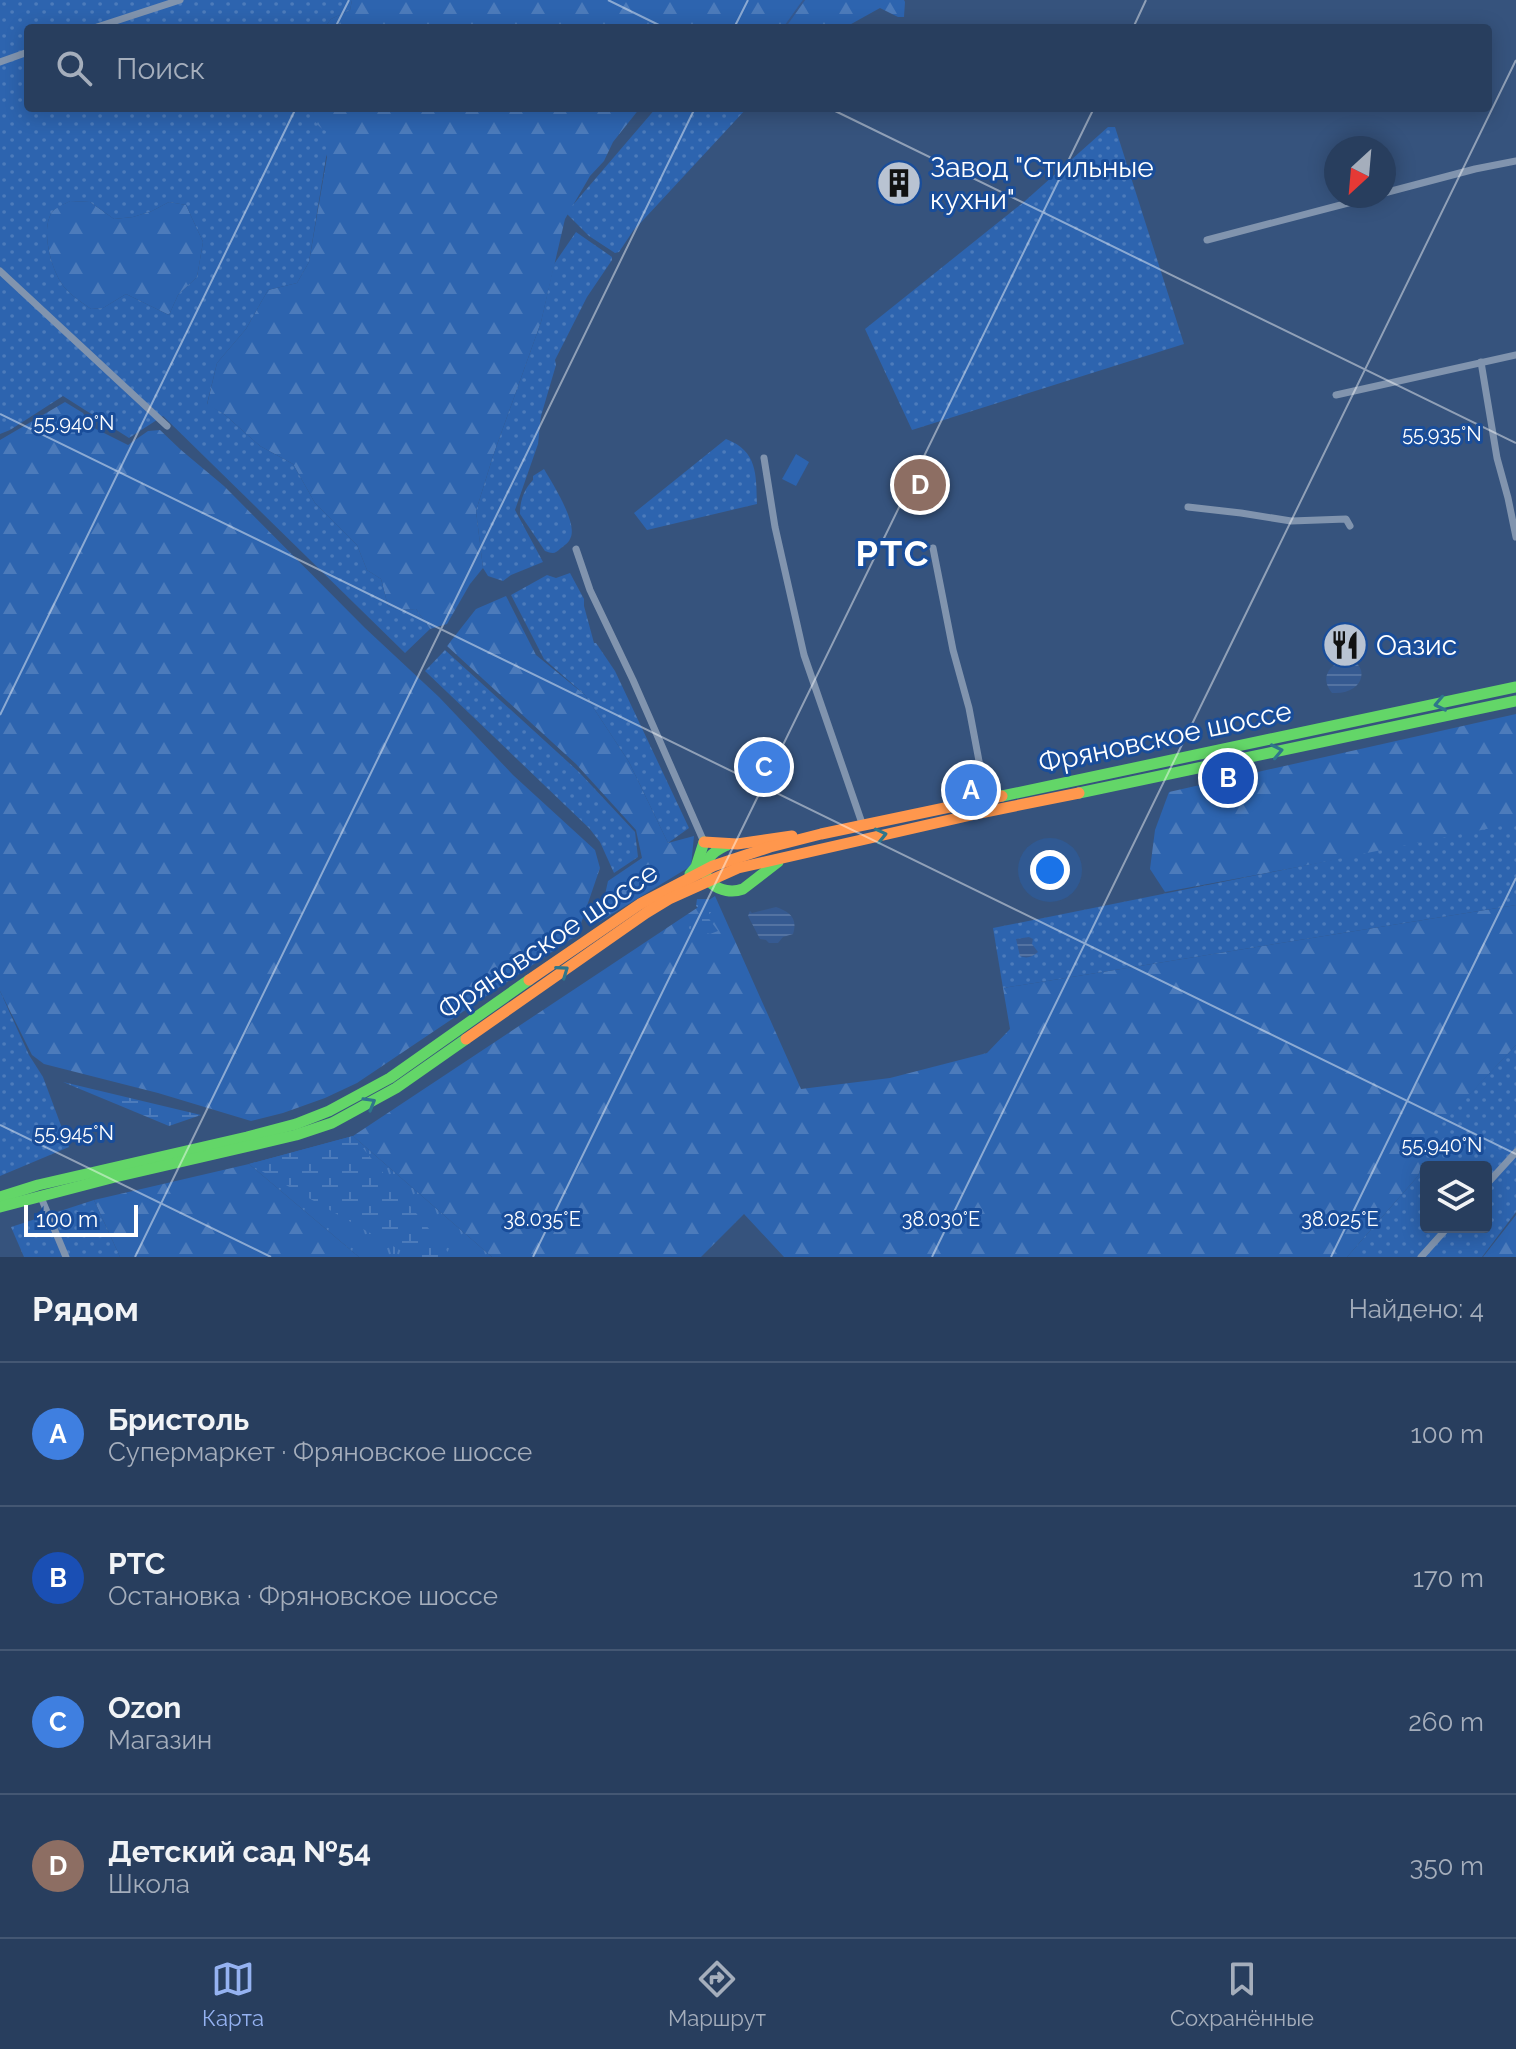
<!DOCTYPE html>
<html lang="ru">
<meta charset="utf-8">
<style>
body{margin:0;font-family:Raleway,sans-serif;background:#344967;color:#f1f3f6}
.controls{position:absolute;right:24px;bottom:24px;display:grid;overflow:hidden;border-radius:8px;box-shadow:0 4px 20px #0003}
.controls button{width:72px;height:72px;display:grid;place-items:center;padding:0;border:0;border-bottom:2px solid #445773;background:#283e5e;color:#f1f3f6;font:40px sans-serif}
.compass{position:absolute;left:1324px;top:136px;width:72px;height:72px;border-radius:50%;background:#283e5e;box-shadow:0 4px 20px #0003;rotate:206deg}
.scale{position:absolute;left:24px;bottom:20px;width:114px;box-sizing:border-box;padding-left:8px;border:4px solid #fff;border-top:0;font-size:22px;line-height:28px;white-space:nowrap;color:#fff;-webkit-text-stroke:6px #194d9a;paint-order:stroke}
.you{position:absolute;left:1050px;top:870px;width:28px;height:28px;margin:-20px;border:6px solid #fff;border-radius:50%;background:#1a73e8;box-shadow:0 0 0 12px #1a73e833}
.badge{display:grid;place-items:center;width:52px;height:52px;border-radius:50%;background:#95b2f1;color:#fff;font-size:26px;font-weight:700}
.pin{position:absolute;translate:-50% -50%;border:4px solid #fff;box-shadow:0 2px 8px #0006}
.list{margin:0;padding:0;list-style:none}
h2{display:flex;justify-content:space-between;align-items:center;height:104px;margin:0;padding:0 32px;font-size:34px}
h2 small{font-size:26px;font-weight:400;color:#a5aebc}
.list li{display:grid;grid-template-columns:52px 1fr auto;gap:24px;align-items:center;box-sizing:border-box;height:144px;padding:0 32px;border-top:2px solid #445773}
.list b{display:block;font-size:30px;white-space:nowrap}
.list p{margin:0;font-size:26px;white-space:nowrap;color:#a5aebc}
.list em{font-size:26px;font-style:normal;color:#a5aebc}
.icon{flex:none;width:44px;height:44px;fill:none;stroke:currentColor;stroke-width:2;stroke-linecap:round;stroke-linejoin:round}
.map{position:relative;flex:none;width:1516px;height:1257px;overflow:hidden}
.search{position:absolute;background:#283e5e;box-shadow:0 4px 20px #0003;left:24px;right:24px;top:24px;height:88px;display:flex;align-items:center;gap:20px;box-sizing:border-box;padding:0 28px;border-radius:8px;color:#a5aebc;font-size:30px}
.sheet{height:680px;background:#283e5e}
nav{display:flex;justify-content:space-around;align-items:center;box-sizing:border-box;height:112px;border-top:2px solid #445773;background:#283e5e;font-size:22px;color:#a5aebc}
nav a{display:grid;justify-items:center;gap:4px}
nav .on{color:#95b2f1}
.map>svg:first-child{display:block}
.grass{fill:url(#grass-tufts)}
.forest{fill:url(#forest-firs)}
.wetland{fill:url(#wetland-marsh)}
.garden{fill:url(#garden-dots);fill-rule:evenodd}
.pitch{fill:#2d64af}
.water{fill:url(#water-rules)}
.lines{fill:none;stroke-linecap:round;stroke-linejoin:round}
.stream{stroke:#365a91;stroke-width:2}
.street{stroke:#8194ae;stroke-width:7}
.fast{stroke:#63d668;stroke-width:11}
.slow{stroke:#ff974d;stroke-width:11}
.oneway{stroke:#2f768b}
.ticks{fill:none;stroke:#fff;stroke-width:2;stroke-opacity:0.45}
.labels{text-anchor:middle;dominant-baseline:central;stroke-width:6;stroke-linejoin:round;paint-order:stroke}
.poi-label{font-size:28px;fill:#fff;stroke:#194d9a;text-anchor:start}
.street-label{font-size:28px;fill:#fff;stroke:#194d9a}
.district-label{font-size:36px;font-weight:bold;letter-spacing:2px;fill:#fff;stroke:#194d9a}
.ticks-label{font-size:20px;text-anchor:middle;fill:#fff;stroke:#194d9a;stroke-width:6;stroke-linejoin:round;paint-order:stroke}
</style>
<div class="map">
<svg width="1516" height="1257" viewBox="0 0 1516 1257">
<defs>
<pattern id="grass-tufts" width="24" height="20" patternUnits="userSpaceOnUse" patternTransform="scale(2)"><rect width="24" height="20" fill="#2d64af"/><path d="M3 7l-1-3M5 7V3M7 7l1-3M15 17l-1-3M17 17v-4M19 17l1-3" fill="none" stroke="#4c7bbb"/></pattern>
<pattern id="forest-firs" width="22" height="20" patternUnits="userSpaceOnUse" patternTransform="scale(2)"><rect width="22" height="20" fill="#2d64af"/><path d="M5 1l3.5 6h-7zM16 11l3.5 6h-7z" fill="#4c7bbb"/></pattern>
<pattern id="wetland-marsh" width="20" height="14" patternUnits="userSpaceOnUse" patternTransform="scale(2)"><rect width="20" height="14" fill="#2d64af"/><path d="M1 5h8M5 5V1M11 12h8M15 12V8" fill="none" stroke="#4c7bbb"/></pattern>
<pattern id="garden-dots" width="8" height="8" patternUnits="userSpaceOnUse" patternTransform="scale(2)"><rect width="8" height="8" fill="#2d64af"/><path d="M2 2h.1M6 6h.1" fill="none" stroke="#4c7bbb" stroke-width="1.8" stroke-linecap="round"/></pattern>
<pattern id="water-rules" width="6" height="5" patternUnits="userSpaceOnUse" patternTransform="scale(2)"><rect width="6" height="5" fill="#365a91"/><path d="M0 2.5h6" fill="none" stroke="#5473a2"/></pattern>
</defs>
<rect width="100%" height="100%" fill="#36537d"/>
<polygon class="grass" points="353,1136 492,1257 359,1257 249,1164"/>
<g class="forest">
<polygon points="352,0 904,0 905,2 904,17 898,17 880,8 844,28 324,28 331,19 350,10"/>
<polygon points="314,108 640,108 613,142 604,161 590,176 565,219 541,322 493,456 476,511 483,568 470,584 447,624 430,629 416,609 397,610 388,606 381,579 367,570 357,545 315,503 293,464 260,446 224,414 207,405 217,363 246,329 268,290 297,283 309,262 327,157 313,118"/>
<path d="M70,201L90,202L114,219L133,217L152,211L169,202L186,205L203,242L197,277L178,295L169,315L126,294L103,308L91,309C83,303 73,297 66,289C52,275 39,228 53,211C57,206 65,204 70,201Z"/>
<polygon points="65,402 83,413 90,426 128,445 148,431 160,430 181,450 224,486 365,628 439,697 513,775 595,850 600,868 577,935 357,1083 325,1098 283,1113 251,1121 158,1093 44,1064 32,1055 0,991 0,440"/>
<polygon points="506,596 536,655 585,695 629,762 668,843 694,836 691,866 599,922 608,881 642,858 636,830 576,764 447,646 476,609"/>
<polygon points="1516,714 1516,826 1165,892 1150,869 1155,830 1169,792"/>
<polygon points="715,896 801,1089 890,1078 987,1053 1010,1029 1003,988 1516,905 1516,1045 1432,1135 1418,1176 1347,1257 784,1257 744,1214 701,1257 492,1257 353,1136"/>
<polygon points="249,1164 359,1257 120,1257 94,1200"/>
<polygon points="1516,1215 1516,1257 1483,1257"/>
</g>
<g class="wetland">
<polygon points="697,899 709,899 715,909 707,916 718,931 710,934 687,928 695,923 702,912 696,906"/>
<polygon points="63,1082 201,1115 169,1126"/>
<polygon points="353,1136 452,1257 412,1257 249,1164"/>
</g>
<g class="garden">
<path d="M0,0H352L350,10L331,19L324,28H28V108H314C313,122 317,127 330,133L309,262L297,283L268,290L246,329L217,363L207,404L224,414L260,446L293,464L315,503L357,545L367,570L381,579L388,606L397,610L416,609L430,629L405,653L163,416L129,438L63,396L10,430L0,434ZM70,201L90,202L114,219L133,217L152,211L169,202L186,205L203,242L197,277L178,295L169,315L126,294L103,308L91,309C83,303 73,297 66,289C52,275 39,228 53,211C57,207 65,204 70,201Z"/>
<polygon points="656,108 747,108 633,231 619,252 615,253 589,236 566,213"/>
<polygon points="1108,127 1115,127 1184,344 912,430 865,329 1025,201"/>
<polygon points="576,232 612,257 612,260 587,297 555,360 556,365 541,416 538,444 515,510 543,562 511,575 503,581 488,576 483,568 476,511 493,456 541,322 554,264"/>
<path d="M726,439C758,451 756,475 757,504L647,530L634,513Z"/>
<path d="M544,469C552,483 579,524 570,539C569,542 564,546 561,548C555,554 553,554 545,551L520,514C520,501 524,489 533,480V476Z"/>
<polygon points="570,573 584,599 584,606 594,643 596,643 615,671 689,828 668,843 629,762 585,695 544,659 511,595 547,575 556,578"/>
<polygon points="445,650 579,772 635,832 638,857 614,873 600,842 589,828 425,671"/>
<polygon points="1516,823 1516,905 1003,988 993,928"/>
<polygon points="0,991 29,1055 43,1077 69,1147 0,1176"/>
<path d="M1516,1045V1212L1482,1257H1347L1418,1176L1431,1135ZM1426,1167H1486V1227H1426Z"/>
<polygon points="94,1200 120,1257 24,1257 11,1227"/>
</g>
<polygon class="pitch" points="796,454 809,462 796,486 782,479"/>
<g class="water">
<path d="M1344,660C1370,659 1368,695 1332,693C1320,678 1328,666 1344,660Z"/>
<path d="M776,907C790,912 798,918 793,934L783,937L778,943H769L766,940L760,939L748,916L750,911L752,913Z"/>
<path d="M1029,937L1033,939L1032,944L1038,952C1032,957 1027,959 1020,956L1016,939Z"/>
</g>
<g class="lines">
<polyline class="stream" points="784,28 804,0"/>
<g class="street">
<polyline points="94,28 180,0"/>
<polyline points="0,62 28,52"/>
<polyline points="1384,193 1475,169 1516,161"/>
<polyline points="1207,240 1375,196"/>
<polyline points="0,271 167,426"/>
<polyline points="1481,362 1497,458 1508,498 1516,537"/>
<polyline points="1336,395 1516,355"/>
<polyline points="764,458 775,527 804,655 863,826"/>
<polyline points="1188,507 1241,513 1291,521 1346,519 1350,526"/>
<polyline points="933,548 953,650 969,708 986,798"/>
<polyline points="576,549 590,590 633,680 704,842"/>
<polyline points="1486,1185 1516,1152"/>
<polyline points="40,1195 66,1257"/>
<polyline points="1421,1257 1448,1227"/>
</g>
<g class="fast">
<polyline points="1079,793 1516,701"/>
<polyline points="1002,796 1516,687"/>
<path d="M727,845C721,848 714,851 710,857C695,879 721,897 743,889L778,862"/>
<polyline points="690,874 696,867 704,842"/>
<polyline points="0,1197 38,1185 247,1137 296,1124 329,1111 390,1078 529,980"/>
<polyline points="0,1207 115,1177 296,1135 332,1123 396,1088 466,1039"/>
</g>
<g class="slow">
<polyline points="704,842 737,844 792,836"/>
<polyline points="529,980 640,904 713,866 770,847 821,834 1002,796"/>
<polyline points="466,1039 646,913 669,899 738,868 980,813 1079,793"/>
</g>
</g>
<defs><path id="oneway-chevron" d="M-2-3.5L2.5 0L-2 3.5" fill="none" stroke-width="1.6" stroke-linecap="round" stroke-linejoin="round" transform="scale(2)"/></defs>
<g class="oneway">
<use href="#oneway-chevron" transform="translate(1440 704) rotate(168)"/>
<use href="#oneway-chevron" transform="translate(1277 751) rotate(-12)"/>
<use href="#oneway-chevron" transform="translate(881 835) rotate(-13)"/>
<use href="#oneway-chevron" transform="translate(563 971) rotate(-35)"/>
<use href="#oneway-chevron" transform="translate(370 1103) rotate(-30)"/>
</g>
<path class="ticks" d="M608,0L665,28M335,28L349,0M734,28L748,0M1133,28L1146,0M829,108L1516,443M0,414L1516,1154M0,715L296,108M0,1125L271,1257M135,1257L695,108M533,1257L1094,108M932,1257L1516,60M1331,1257L1516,878"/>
<defs>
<g id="building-disc" transform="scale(2.3)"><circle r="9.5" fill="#b9c3d2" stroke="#194d9a"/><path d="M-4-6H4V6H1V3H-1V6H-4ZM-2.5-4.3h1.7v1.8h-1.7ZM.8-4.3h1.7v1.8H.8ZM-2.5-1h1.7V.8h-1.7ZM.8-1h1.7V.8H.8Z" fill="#111"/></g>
<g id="restaurant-disc" transform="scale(2.3)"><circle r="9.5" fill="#b9c3d2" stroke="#194d9a"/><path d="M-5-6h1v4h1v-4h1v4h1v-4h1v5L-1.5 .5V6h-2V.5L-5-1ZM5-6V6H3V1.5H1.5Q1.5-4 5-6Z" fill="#111"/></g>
</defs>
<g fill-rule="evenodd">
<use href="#building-disc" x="899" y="183"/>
<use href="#restaurant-disc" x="1345" y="645"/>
</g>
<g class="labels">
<g class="poi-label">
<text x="930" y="167">Завод "Стильные<tspan x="930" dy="32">кухни"</tspan></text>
<text x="1376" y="645">Оазис</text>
</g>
<g class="street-label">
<text transform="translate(1165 737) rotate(-12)">Фряновское шоссе</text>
<text transform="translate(548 941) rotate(-34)">Фряновское шоссе</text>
</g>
<g class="district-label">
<text x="893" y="553">РТС</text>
</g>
</g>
<g class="ticks-label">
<text x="74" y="430">55.940°N</text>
<text x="1442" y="441">55.935°N</text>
<text x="74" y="1140">55.945°N</text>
<text x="1442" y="1152">55.940°N</text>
<text x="542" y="1226">38.035°E</text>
<text x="941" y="1226">38.030°E</text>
<text x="1340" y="1226">38.025°E</text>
</g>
</svg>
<div class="controls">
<button><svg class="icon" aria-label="layers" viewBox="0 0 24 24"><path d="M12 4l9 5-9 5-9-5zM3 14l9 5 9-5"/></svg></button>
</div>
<svg class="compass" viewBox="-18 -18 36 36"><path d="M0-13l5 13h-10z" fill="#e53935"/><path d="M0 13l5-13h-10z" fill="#a5aebc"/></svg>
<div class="scale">100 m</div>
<div class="you"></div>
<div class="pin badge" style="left:971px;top:790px;background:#3f7fe0">A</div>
<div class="pin badge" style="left:1228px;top:778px;background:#1a4fb4">B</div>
<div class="pin badge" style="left:764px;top:767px;background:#3f7fe0">C</div>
<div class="pin badge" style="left:920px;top:485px;background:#8d6e63">D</div>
<div class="search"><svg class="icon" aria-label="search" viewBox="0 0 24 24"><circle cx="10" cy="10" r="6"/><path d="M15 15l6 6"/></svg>Поиск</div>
</div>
<section class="sheet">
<h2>Рядом<small>Найдено: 4</small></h2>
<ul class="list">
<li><span class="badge" style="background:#3f7fe0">A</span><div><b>Бристоль</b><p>Супермаркет · Фряновское шоссе</p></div><em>100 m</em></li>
<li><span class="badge" style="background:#1a4fb4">B</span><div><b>РТС</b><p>Остановка · Фряновское шоссе</p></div><em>170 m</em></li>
<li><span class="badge" style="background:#3f7fe0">C</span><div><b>Ozon</b><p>Магазин</p></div><em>260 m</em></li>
<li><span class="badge" style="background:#8d6e63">D</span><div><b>Детский сад №54</b><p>Школа</p></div><em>350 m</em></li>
</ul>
</section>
<nav>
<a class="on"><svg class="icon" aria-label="map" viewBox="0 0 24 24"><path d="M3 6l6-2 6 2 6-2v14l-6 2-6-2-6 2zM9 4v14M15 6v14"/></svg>Карта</a>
<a><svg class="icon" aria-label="directions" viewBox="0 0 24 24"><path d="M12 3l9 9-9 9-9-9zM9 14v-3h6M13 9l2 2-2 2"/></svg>Маршрут</a>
<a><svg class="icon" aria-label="saved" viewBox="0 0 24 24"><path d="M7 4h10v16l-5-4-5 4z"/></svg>Сохранённые</a>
</nav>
